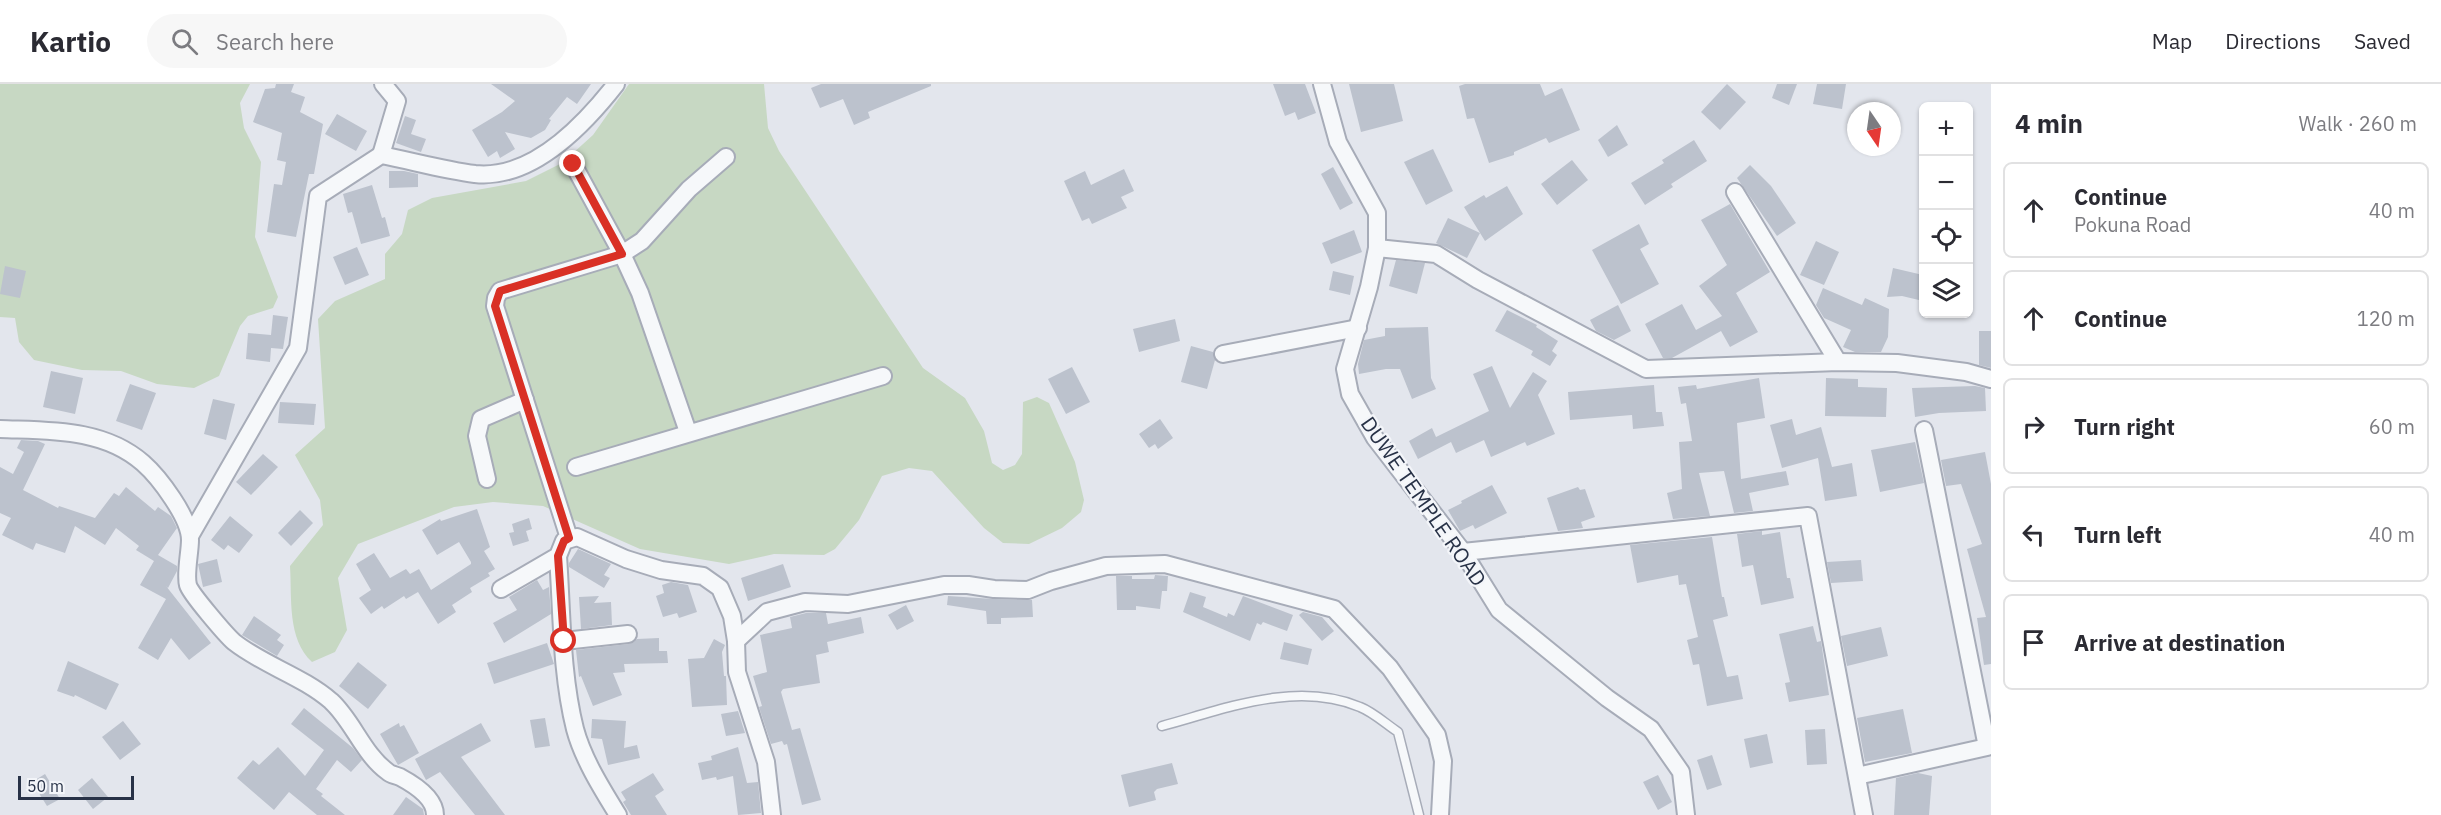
<!DOCTYPE html>
<meta charset="utf-8">
<style>
body{margin:0;font-family:"IBM Plex Sans",sans-serif;background:#f7f7f7;color:#2b2b33}
.controls{position:absolute;right:18px;top:18px;display:grid;overflow:hidden;border-radius:9px;box-shadow:0 2px 4px #0004}
.controls button{width:54px;height:54px;display:grid;place-items:center;padding:0;border:0;border-bottom:2px solid #e1e1e2;background:#fff;color:#2b2b33;font:30px sans-serif}
.compass{position:absolute;left:1847px;top:18px;width:54px;height:54px;border-radius:50%;background:#fff;box-shadow:0 2px 4px #0004;rotate:167deg}
.scale{position:absolute;left:18px;bottom:15px;width:116px;box-sizing:border-box;padding-left:6px;border:3px solid #283247;border-top:0;font-size:16px;line-height:21px;white-space:nowrap;color:#283247;-webkit-text-stroke:4px #f3f5f9;paint-order:stroke}
.stop{position:absolute;width:18px;height:18px;margin:-14px;border:4px solid #d93025;border-radius:50%;background:#fff}
.stop.end{background:#d93025;border-color:#fff;box-shadow:0 2px 6px #0008}
.list{margin:0;padding:0;list-style:none}
h2{display:flex;justify-content:space-between;align-items:center;height:78px;margin:0;padding:0 24px;font-size:26px}
h2 small{font-size:20px;font-weight:400;color:#7c7c81}
.list li{display:grid;grid-template-columns:39px 1fr auto;gap:18px;align-items:center;box-sizing:border-box;height:96px;margin:0 12px 12px;padding:0 12px;border:2px solid #e1e1e2;border-radius:9px}
.list b{display:block;font-size:22px;white-space:nowrap}
.list p{margin:0;font-size:20px;white-space:nowrap;color:#7c7c81}
.list em{font-size:20px;font-style:normal;color:#7c7c81}
.icon{flex:none;width:33px;height:33px;fill:none;stroke:currentColor;stroke-width:2;stroke-linecap:round;stroke-linejoin:round}
.map{position:relative;flex:none;width:1991px;height:731px;overflow:hidden}
header{display:flex;align-items:center;gap:36px;box-sizing:border-box;height:84px;padding:0 30px;background:#fff;border-bottom:2px solid #e1e1e2}
header strong{font-size:28px}
nav{display:flex;gap:33px;margin-inline-start:auto;font-size:21px}
.search{width:420px;height:54px;background:#f7f7f7;display:flex;align-items:center;gap:15px;box-sizing:border-box;padding:0 21px;border-radius:33px;color:#7c7c81;font-size:22px}
main{display:flex}
aside{flex:1;background:#fff}
.map>svg:first-child{display:block}
.green{fill:#c7d8c3}
.building{fill:#bcc2cd}
.lines{fill:none;stroke-linecap:round;stroke-linejoin:round}
.service-casing{stroke:#a7acb8;stroke-width:11}
.minor-casing{stroke:#a7acb8;stroke-width:20}
.service{stroke:#f6f8fa;stroke-width:8}
.minor{stroke:#f6f8fa;stroke-width:16}
.route{stroke:#d93025;stroke-width:8}
.labels{text-anchor:middle;dominant-baseline:central;stroke-width:4.5;stroke-linejoin:round;paint-order:stroke}
.street-label{font-size:21px;fill:#283247;stroke:#f3f5f9}
</style>
<header>
<strong>Kartio</strong>
<div class="search"><svg class="icon" aria-label="search" viewBox="0 0 24 24"><circle cx="10" cy="10" r="6"/><path d="M15 15l6 6"/></svg>Search here</div>
<nav><a>Map</a><a>Directions</a><a>Saved</a></nav>
</header>
<main>
<div class="map">
<svg width="1991" height="731" viewBox="0 0 1991 731">
<rect width="100%" height="100%" fill="#e3e6ed"/>
<g class="green">
<polygon points="0,0 250,0 240,19 244,44 261,78 255,153 278,213 273,224 248,232 240,242 219,292 194,304 157,300 121,287 82,286 34,276 19,258 15,234 0,233"/>
<path d="M629,0H764L768,44L779,67L923,284L965,314L984,347L992,379L1003,386L1015,381L1022,370L1023,318L1037,313L1049,319L1075,378L1084,416L1081,428L1062,444L1029,460L1003,459L984,444L932,387L909,384L882,392L859,436L835,465L824,471L774,470L729,480L640,465L543,422L493,418L454,423L358,460L338,494L347,546L335,568L312,578C287,555 292,514 290,482L323,441L320,416L295,371L325,344L318,235L335,217L385,195V170L402,150L408,126L432,114L526,97L562,79L593,51Z"/>
</g>
<g class="building">
<polygon points="276,0 294,0 291,8 305,13 300,28 323,40 314,90 309,90 296,153 267,148 274,100 282,101 286,78 277,76 282,49 253,38 265,5 275,4"/>
<polygon points="491,0 591,0 577,20 567,13 549,35 551,36 545,46 531,54 505,48 515,65 500,74 497,67 488,73 472,46 502,28 515,17"/>
<polygon points="821,0 931,0 931,2 868,28 870,34 854,41 843,15 820,24 811,4"/>
<polygon points="1273,0 1305,0 1316,29 1298,36 1295,28 1285,32"/>
<polygon points="1349,0 1394,0 1403,37 1361,48"/>
<polygon points="1465,0 1540,0 1545,12 1562,4 1580,46 1549,59 1546,54 1514,68 1514,71 1489,79 1474,34 1467,35 1459,2"/>
<polygon points="1727,0 1746,18 1720,46 1701,28"/>
<polygon points="1777,0 1797,0 1789,21 1772,14"/>
<polygon points="1817,0 1846,0 1842,25 1813,20"/>
<polygon points="337,30 367,47 356,67 325,50"/>
<polygon points="405,32 416,36 411,50 426,55 421,68 396,59"/>
<polygon points="1617,41 1628,61 1608,73 1598,56"/>
<polygon points="1694,56 1707,77 1671,100 1673,103 1645,121 1631,99 1664,79 1662,76"/>
<polygon points="1433,65 1453,107 1426,121 1404,78"/>
<polygon points="1572,76 1588,96 1557,121 1541,100"/>
<polygon points="1750,81 1771,102 1796,139 1777,152 1737,94"/>
<polygon points="1333,83 1353,119 1340,126 1321,90"/>
<polygon points="1124,85 1134,107 1121,113 1127,124 1092,140 1089,134 1082,137 1064,97 1085,87 1091,101"/>
<polygon points="389,87 404,87 418,90 418,103 389,104"/>
<polygon points="372,101 382,134 385,133 390,152 361,160 352,128 348,129 343,110"/>
<polygon points="1507,102 1523,130 1485,157 1464,123 1484,111 1486,114"/>
<polygon points="1730,120 1770,188 1736,209 1758,248 1730,263 1721,247 1672,274 1663,274 1645,240 1682,220 1696,246 1722,232 1699,202 1727,181 1701,136"/>
<polygon points="1448,134 1480,149 1467,174 1436,159"/>
<polygon points="1639,140 1649,160 1640,165 1659,200 1621,220 1592,166"/>
<polygon points="1354,146 1362,168 1331,180 1322,159"/>
<polygon points="1816,157 1839,168 1824,201 1800,191"/>
<polygon points="357,163 369,191 345,201 333,173"/>
<polygon points="1396,176 1425,179 1417,210 1389,202"/>
<polygon points="5,182 26,187 20,214 0,210"/>
<polygon points="1893,184 1923,191 1923,217 1902,212 1887,213"/>
<polygon points="1333,187 1354,192 1350,211 1329,206"/>
<polygon points="1823,204 1862,221 1865,214 1889,225 1888,253 1881,268 1855,268 1843,263 1851,246 1824,234 1816,221"/>
<polygon points="1618,221 1631,247 1614,256 1596,247 1590,236"/>
<polygon points="1507,226 1537,241 1536,243 1558,257 1552,267 1557,271 1550,282 1531,271 1533,267 1495,247"/>
<polygon points="273,231 288,233 283,265 271,264 270,278 246,275 248,249 271,251"/>
<polygon points="1175,235 1180,257 1139,268 1133,245"/>
<polygon points="1428,243 1431,294 1436,305 1412,315 1400,285 1386,285 1359,290 1358,280 1364,256 1385,252 1385,244"/>
<polygon points="1979,247 1991,247 1991,284 1979,281"/>
<polygon points="1191,262 1213,268 1215,276 1207,305 1181,298"/>
<polygon points="1492,282 1510,324 1533,288 1547,297 1538,311 1555,350 1527,362 1525,358 1491,373 1484,356 1456,369 1451,358 1418,375 1409,357 1432,344 1436,353 1489,327 1473,290"/>
<polygon points="1072,283 1090,318 1066,330 1048,295"/>
<polygon points="51,287 83,294 75,330 43,323"/>
<polygon points="1759,294 1765,334 1737,339 1741,395 1786,387 1789,401 1749,409 1753,427 1734,429 1724,387 1699,389 1710,432 1673,435 1667,409 1682,405 1679,358 1692,357 1686,319 1681,320 1678,303 1696,301 1697,305"/>
<polygon points="1826,294 1858,295 1858,303 1887,304 1886,333 1825,332"/>
<polygon points="130,300 156,309 142,346 116,337"/>
<polygon points="1654,301 1656,328 1662,328 1664,342 1633,345 1632,331 1570,336 1568,308"/>
<polygon points="1975,302 1985,304 1986,327 1939,329 1915,333 1912,304"/>
<polygon points="213,315 235,320 226,356 204,350"/>
<polygon points="280,318 316,320 314,341 278,339"/>
<polygon points="1160,335 1173,354 1158,365 1155,360 1149,364 1139,350"/>
<polygon points="1792,335 1796,351 1821,343 1832,383 1852,379 1857,412 1825,417 1818,374 1782,384 1770,341"/>
<polygon points="21,356 38,357 45,360 23,406 58,424 59,422 95,434 114,409 119,412 126,403 155,427 158,423 171,432 177,444 158,471 177,482 177,487 168,504 166,502 211,559 189,576 171,554 158,576 138,564 166,515 140,501 154,477 136,466 139,462 116,444 105,461 75,442 65,469 36,459 33,466 2,451 11,434 0,429 0,383 13,390 24,368 17,364"/>
<polygon points="1915,358 1924,399 1880,408 1871,366"/>
<polygon points="1985,368 1991,400 1991,580 1984,581 1977,534 1986,533 1967,465 1982,460 1961,400 1946,402 1941,376"/>
<polygon points="263,370 278,383 251,411 236,398"/>
<polygon points="1492,401 1507,429 1475,445 1473,441 1460,447 1448,426 1462,419 1461,417"/>
<polygon points="1578,403 1580,406 1585,405 1595,433 1581,438 1583,444 1558,447 1547,414"/>
<polygon points="477,425 490,463 484,467 495,485 488,489 490,492 470,504 472,508 452,521 456,528 438,540 418,508 406,515 404,512 384,525 382,522 371,530 359,514 371,506 356,480 374,469 390,494 406,485 410,490 419,485 431,506 471,480 471,478 459,458 437,471 422,446 440,435 441,437"/>
<polygon points="300,426 313,439 291,462 278,449"/>
<polygon points="230,432 253,451 239,469 228,461 224,466 211,456"/>
<polygon points="529,434 532,445 526,447 529,457 513,462 509,449 514,448 512,440"/>
<polygon points="1762,447 1762,451 1780,448 1787,494 1790,494 1794,514 1761,521 1753,481 1742,483 1737,450"/>
<polygon points="1712,453 1722,513 1724,513 1728,532 1713,536 1727,593 1738,591 1743,615 1707,622 1699,580 1693,581 1687,556 1698,553 1686,500 1679,501 1678,491 1637,499 1630,461"/>
<polygon points="578,465 611,480 604,491 610,494 604,504 569,483 569,479"/>
<polygon points="217,475 222,498 203,503 198,480"/>
<polygon points="1861,476 1863,497 1831,499 1827,478"/>
<polygon points="783,480 791,503 748,517 741,494"/>
<polygon points="1155,491 1168,492 1167,507 1162,507 1160,525 1136,522 1136,526 1117,526 1116,492 1132,492 1132,495 1154,495"/>
<polygon points="537,496 543,506 549,503 551,530 504,559 493,539 517,526 509,513"/>
<polygon points="671,498 688,501 697,528 679,534 677,529 663,533 656,512 664,509 662,501"/>
<polygon points="1190,508 1206,513 1203,523 1227,533 1228,529 1234,532 1243,512 1293,531 1287,547 1263,538 1261,541 1257,539 1250,557 1183,528"/>
<polygon points="599,512 594,519 611,518 612,541 581,545 579,513"/>
<polygon points="948,512 994,515 1032,516 1033,533 1001,534 1001,540 987,540 986,527 947,521"/>
<polygon points="906,521 914,537 897,546 888,531"/>
<polygon points="1303,528 1322,533 1334,547 1322,557 1299,531"/>
<polygon points="806,529 826,529 828,540 861,533 864,549 827,558 829,568 816,571 820,599 783,605 781,608 792,646 800,644 821,716 802,721 787,660 784,661 782,657 771,660 759,623 762,622 753,592 767,588 760,551 792,544 790,533"/>
<polygon points="254,532 281,551 277,556 284,561 277,572 242,551"/>
<polygon points="1813,542 1817,558 1821,557 1829,611 1789,618 1785,599 1790,598 1779,550"/>
<polygon points="1881,543 1888,572 1847,582 1841,552"/>
<polygon points="659,554 659,567 667,567 668,579 624,580 625,588 613,589 622,611 593,622 581,592 579,593 576,566 629,560 637,555"/>
<polygon points="714,555 725,561 722,568 724,592 726,592 727,621 692,623 688,575 704,574"/>
<polygon points="1284,558 1312,565 1308,581 1280,575"/>
<polygon points="547,559 554,580 494,600 487,579"/>
<polygon points="68,577 119,600 106,626 75,611 74,613 57,607"/>
<polygon points="358,578 387,601 368,625 339,602"/>
<polygon points="304,624 353,664 362,676 351,688 337,676 316,705 323,710 321,712 345,731 317,731 289,708 274,726 237,694 253,676 259,681 278,663 305,692 324,666 291,640"/>
<polygon points="1903,625 1912,669 1865,678 1857,634"/>
<polygon points="738,627 745,649 726,652 721,630"/>
<polygon points="545,634 550,662 535,664 530,636"/>
<polygon points="592,635 626,637 624,664 637,661 640,674 608,681 602,655 591,654"/>
<polygon points="123,637 141,660 120,676 102,653"/>
<polygon points="399,639 400,643 404,641 419,669 398,681 380,650"/>
<polygon points="481,639 491,657 461,673 505,731 475,731 440,688 426,696 415,675"/>
<polygon points="1825,645 1827,680 1807,681 1805,646"/>
<polygon points="1767,650 1773,679 1750,684 1744,655"/>
<polygon points="738,663 747,699 758,698 761,729 738,731 733,692 717,696 716,693 702,696 698,679 712,676 711,672"/>
<polygon points="1712,671 1722,701 1707,706 1697,676"/>
<polygon points="1172,679 1178,700 1157,705 1154,708 1156,716 1129,723 1121,691"/>
<polygon points="653,689 664,706 655,712 667,731 631,731 623,718 626,716 621,708"/>
<polygon points="1918,689 1932,692 1929,731 1894,731 1896,694"/>
<polygon points="45,690 60,715 47,722 32,698"/>
<polygon points="1658,691 1672,718 1658,726 1643,698"/>
<polygon points="92,694 108,713 93,725 78,706"/>
<polygon points="406,713 423,725 424,731 393,731"/>
</g>
<g class="lines">
<g class="service-casing">
<path id="service" d="M1162,642C1225,625 1296,596 1360,623C1373,628 1386,640 1398,648L1419,731"/>
</g>
<g class="minor-casing">
<g id="minor">
<polyline points="1322,0 1338,58 1377,129 1377,164 1369,203 1345,285 1350,310 1375,354 1463,468 1499,526 1607,614 1651,645 1681,688 1686,731"/>
<polyline points="381,71 397,17 383,0"/>
<polyline points="573,80 622,170 640,209 688,348"/>
<polyline points="1735,108 1838,278"/>
<polyline points="1377,164 1436,170 1478,196 1646,285 1838,278 1897,279 1966,288 1991,295"/>
<polyline points="1223,270 1358,244"/>
<path d="M0,345C49,347 103,344 143,379C159,393 190,434 190,456C190,468 185,490 188,501C190,509 226,551 234,558C263,581 302,592 331,617C353,637 363,670 388,688C391,691 396,691 400,693C415,701 435,714 435,731"/>
<polyline points="576,383 883,292"/>
<polyline points="487,395 477,352 481,335 525,316"/>
<path d="M190,452L298,264L318,112L381,71C412,77 444,86 475,90C532,96 584,41 616,0"/>
<polyline points="569,454 495,222 496,214 500,207 622,170 642,157 689,105 726,73"/>
<polyline points="1463,468 1808,432 1864,731"/>
<path d="M558,472C562,529 561,589 575,645C583,675 602,705 618,731"/>
<polyline points="501,505 558,472 564,457 577,453 626,475 661,486 703,492 720,504 732,532 736,557 737,588 766,678 772,731"/>
<polyline points="564,557 628,550"/>
<polyline points="736,557 767,528 805,518 848,520 944,501 968,501 994,505 1028,506 1051,497 1106,482 1165,480 1334,525 1390,584 1437,651 1443,677 1440,731"/>
<polyline points="1857,692 1987,663 1924,346"/>
</g>
</g>
<use href="#service" class="service"/>
<use href="#minor" class="minor"/>
</g>
<g class="lines">
<polyline class="route" points="564,557 558,472 564,457 569,454 495,222 500,207 622,170 573,80"/>
</g>
<g class="labels">
<g class="street-label">
<text transform="translate(1424 417) rotate(55)">DUWE TEMPLE ROAD</text>
</g>
</g>
</svg>
<div class="controls">
<button>+</button>
<button>−</button>
<button><svg class="icon" aria-label="locate" viewBox="0 0 24 24"><circle cx="12" cy="12" r="6"/><path d="M12 2v4M12 18v4M2 12h4M18 12h4"/></svg></button>
<button><svg class="icon" aria-label="layers" viewBox="0 0 24 24"><path d="M12 4l9 5-9 5-9-5zM3 14l9 5 9-5"/></svg></button>
</div>
<svg class="compass" viewBox="-18 -18 36 36"><path d="M0-13l5 13h-10z" fill="#e53935"/><path d="M0 13l5-13h-10z" fill="#7c7c81"/></svg>
<div class="scale">50 m</div>
<div class="stop" style="left:564px;top:557px"></div>
<div class="stop end" style="left:573px;top:80px"></div>
</div>
<aside>
<h2>4 min<small>Walk · 260 m</small></h2>
<ul class="list">
<li><svg class="icon" aria-label="ahead" viewBox="0 0 24 24"><path d="M12 20V5M6 11l6-6 6 6"/></svg><div><b>Continue</b><p>Pokuna Road</p></div><em>40 m</em></li>
<li><svg class="icon" aria-label="ahead" viewBox="0 0 24 24"><path d="M12 20V5M6 11l6-6 6 6"/></svg><div><b>Continue</b></div><em>120 m</em></li>
<li><svg class="icon" aria-label="right" viewBox="0 0 24 24"><path d="M7 20v-9h11M14 6l5 5-5 5"/></svg><div><b>Turn right</b></div><em>60 m</em></li>
<li><svg class="icon" aria-label="left" viewBox="0 0 24 24"><path d="M17 20v-9H6M10 6l-5 5 5 5"/></svg><div><b>Turn left</b></div><em>40 m</em></li>
<li><svg class="icon" aria-label="arrive" viewBox="0 0 24 24"><path d="M6 21V4h12l-3 4 3 4H6"/></svg><div><b>Arrive at destination</b></div></li>
</ul>
</aside>
</main>
